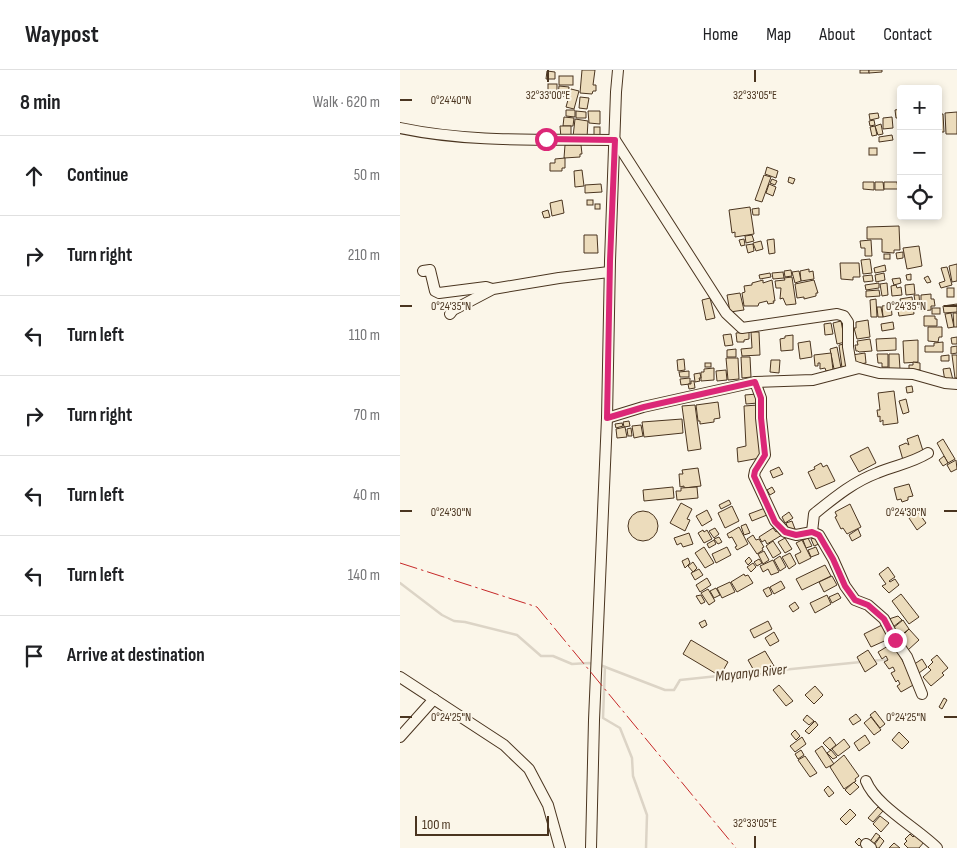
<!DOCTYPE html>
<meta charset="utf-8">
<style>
body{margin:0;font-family:"Sofia Sans Condensed",sans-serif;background:#f2f2f2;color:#202124}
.controls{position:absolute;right:15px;top:15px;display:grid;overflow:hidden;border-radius:5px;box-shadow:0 2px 8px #0003}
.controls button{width:45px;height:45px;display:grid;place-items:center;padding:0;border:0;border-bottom:1px solid #e0e0e0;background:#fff;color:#202124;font:25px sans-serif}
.scale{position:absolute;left:15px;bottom:12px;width:134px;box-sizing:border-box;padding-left:5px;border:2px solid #4a3520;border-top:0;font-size:14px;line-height:18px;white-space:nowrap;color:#4a3520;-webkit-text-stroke:4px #fbf6e9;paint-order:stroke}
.stop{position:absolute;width:15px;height:15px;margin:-11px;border:4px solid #db2777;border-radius:50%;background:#fff}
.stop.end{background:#db2777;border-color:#fff;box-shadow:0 1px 5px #0008}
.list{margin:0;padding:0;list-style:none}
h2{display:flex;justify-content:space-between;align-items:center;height:65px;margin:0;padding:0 20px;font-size:21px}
h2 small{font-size:16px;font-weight:400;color:#757577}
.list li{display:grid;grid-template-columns:32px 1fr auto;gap:15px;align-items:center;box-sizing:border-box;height:80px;padding:0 20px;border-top:1px solid #e0e0e0}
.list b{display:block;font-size:19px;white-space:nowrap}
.list em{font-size:16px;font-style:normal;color:#757577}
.icon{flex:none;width:28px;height:28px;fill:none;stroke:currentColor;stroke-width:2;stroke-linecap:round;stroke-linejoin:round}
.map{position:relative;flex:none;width:557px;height:778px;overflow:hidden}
header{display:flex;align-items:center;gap:30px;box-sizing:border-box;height:70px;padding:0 25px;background:#fff;border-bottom:1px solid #e0e0e0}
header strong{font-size:24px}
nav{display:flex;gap:28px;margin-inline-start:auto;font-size:18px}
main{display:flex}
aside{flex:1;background:#fff}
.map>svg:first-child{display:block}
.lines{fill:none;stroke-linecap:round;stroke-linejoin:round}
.stream{stroke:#dcd4c6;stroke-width:2.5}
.building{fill:#ecdcbc;stroke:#4a3520}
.minor-casing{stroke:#4a3520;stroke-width:12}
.minor{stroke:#fbf6e9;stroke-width:10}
.power{stroke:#c62828;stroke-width:1;stroke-dasharray:18 4 2.5 4;stroke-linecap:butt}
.route{stroke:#db2777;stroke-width:6}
.ticks{fill:none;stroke:#4a3520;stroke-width:2}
.labels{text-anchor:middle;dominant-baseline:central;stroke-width:4;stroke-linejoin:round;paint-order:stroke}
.water-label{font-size:15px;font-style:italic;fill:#4a3520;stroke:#fbf6e9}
.ticks-label{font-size:12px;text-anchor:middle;fill:#4a3520;stroke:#fbf6e9;stroke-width:4;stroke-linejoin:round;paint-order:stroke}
</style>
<header>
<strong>Waypost</strong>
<nav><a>Home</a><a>Map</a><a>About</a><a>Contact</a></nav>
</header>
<main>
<aside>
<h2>8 min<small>Walk · 620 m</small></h2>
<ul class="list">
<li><svg class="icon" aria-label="ahead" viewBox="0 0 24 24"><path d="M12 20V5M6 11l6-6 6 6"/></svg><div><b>Continue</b></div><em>50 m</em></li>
<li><svg class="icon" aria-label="right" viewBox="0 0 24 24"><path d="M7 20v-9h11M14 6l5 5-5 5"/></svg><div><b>Turn right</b></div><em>210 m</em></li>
<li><svg class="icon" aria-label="left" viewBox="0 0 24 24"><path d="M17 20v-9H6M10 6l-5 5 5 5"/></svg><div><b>Turn left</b></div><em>110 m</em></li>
<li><svg class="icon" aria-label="right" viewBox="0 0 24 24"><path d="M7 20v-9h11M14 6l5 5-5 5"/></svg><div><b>Turn right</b></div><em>70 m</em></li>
<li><svg class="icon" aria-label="left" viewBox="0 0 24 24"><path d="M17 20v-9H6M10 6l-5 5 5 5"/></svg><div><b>Turn left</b></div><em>40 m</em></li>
<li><svg class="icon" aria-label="left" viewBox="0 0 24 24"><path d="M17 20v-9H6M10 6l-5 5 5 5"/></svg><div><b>Turn left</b></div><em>140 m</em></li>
<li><svg class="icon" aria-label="arrive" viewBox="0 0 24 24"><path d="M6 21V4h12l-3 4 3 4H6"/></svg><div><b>Arrive at destination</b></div></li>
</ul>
</aside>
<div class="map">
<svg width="557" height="778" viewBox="0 0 557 778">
<rect width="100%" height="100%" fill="#fbf6e9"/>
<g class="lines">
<g class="stream">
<polyline points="0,513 42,545 54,551 65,552 117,565 141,586 153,586 172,594 189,593 195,594"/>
<polyline points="471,591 491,589"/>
<polyline points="200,595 265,620 274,620 280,610 356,602"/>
<polyline points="205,597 203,648 220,658 232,688 233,706 247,745 246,778"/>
<polyline points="362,602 461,592"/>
</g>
</g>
<g class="building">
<polygon points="182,0 195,0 193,15 196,15 196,21 193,21 192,24 180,23"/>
<rect x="460" y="0" width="9" height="3"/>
<polygon points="469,0 482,0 482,2 469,3"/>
<polygon points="147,1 155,2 155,9 146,9"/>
<rect x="159" y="6" width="14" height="9"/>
<rect x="148" y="14" width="9" height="10"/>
<polygon points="159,16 169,17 168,27 158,26"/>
<polygon points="171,19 179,21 174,39 166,37"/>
<polygon points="180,27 189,28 187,39 179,38"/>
<polygon points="501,39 501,48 496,48 495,40"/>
<polygon points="166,40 175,40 175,47 166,46"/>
<polygon points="176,41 186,42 186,48 176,48"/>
<polygon points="188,41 200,41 200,54 189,53"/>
<polygon points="557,42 557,64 546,64 545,43"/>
<polygon points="478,43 479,48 470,50 469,44"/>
<polygon points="538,44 543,44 544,62 538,62"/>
<polygon points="164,47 174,48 173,56 163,56"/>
<polygon points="492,47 493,58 483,59 483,48"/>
<polygon points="175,49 188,51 187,68 173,67"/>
<polygon points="474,50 475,55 470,56 469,51"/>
<polygon points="481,54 483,64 478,65 475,56"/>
<polygon points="160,56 171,56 171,68 161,68"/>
<polygon points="475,56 477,65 472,66 470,57"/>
<rect x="194" y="57" width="6" height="9"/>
<polygon points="492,65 493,70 479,72 479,67"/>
<polygon points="165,75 181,75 182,84 180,84 180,87 164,88"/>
<rect x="469" y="78" width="8" height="7"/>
<polygon points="165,88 165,98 162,98 162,101 150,101 150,93 155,93 155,89"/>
<polygon points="367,97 378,101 376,108 365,104"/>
<polygon points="182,100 184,116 175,117 174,101"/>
<polygon points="364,105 371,107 362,132 355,130"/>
<polygon points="389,107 395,109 393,114 388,112"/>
<polygon points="372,109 377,111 375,115 370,113"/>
<polygon points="463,112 474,112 474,120 463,119"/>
<polygon points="475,112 483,112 484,120 475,120"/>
<polygon points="484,112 497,112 498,119 484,119"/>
<polygon points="201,114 202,122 185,123 185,115"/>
<polygon points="369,114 376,117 373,126 366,123"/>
<polygon points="162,130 164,143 152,146 150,133"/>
<rect x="187" y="130" width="6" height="5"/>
<rect x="195" y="134" width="5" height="5"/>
<polygon points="350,137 354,164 335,167 335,162 332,163 329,140"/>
<polygon points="359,138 359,145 353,145 352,139"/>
<polygon points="148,140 150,147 144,148 142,142"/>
<polygon points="499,156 500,180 494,180 494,183 482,182 482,169 467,169 467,157"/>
<polygon points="184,165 197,165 198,183 184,183"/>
<polygon points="352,165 354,171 346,173 345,166"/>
<polygon points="344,169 345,175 341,176 339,170"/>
<polygon points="374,169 375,183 369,184 367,170"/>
<polygon points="471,170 472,186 465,186 465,178 461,178 460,171"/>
<polygon points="361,171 363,179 356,181 353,173"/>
<polygon points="353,174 354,181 348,183 346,175"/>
<polygon points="519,176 522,196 507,199 503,178"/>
<polygon points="503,182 503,188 497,189 496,183"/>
<rect x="484" y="184" width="6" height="5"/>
<polygon points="470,189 472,203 463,204 461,190"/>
<polygon points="440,193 459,193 460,207 453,207 453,210 441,209"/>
<polygon points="557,194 557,211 552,212 549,196"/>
<polygon points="485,195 486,201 475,203 474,198"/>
<polygon points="547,197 552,215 541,218 539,213 545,211 541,198"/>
<polygon points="409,199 409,202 413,201 414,209 401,211 400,201"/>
<polygon points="391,200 392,206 385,207 384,201"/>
<polygon points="399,201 401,211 395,213 392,202"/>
<polygon points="383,202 384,208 373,209 372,203"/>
<polygon points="370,203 371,207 360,209 359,205"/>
<polygon points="484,203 485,210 476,212 475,205"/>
<polygon points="511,204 511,210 507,210 506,205"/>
<polygon points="472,205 473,211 464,212 463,206"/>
<polygon points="528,206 531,212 527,213 524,208"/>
<polygon points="392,207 396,234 386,235 383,228 380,229 381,218 376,218 375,211 385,210 384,208"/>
<polygon points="500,208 501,213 494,215 492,209"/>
<polygon points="363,210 363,213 372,210 375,231 373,231 374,233 368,234 367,231 359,233 358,236 344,236 342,223 345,222 344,216 352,215 352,213"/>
<polygon points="414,210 418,223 416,223 416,226 404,229 404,227 397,228 395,214"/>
<polygon points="479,213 479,218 466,220 465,215"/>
<polygon points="487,213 488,225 482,226 480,214"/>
<polygon points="514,214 515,224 506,225 505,215"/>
<polygon points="496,215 497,218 501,217 502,225 492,226 491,216"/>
<rect x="547" y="218" width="7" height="9"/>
<polygon points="479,220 480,226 466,227 466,221"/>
<polygon points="340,223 344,240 330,242 327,225"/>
<polygon points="531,224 531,229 534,229 535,236 531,236 531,240 521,241 521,225"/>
<polygon points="514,225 519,225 520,237 516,237"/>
<polygon points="512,227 514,244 499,246 497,235 501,234 500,229"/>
<polygon points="310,228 315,248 306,250 302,230"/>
<polygon points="476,229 477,247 471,247 470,230"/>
<polygon points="557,234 557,242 544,243 543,236"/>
<polygon points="491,235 492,245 483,247 482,236"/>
<polygon points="477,237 481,237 483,247 478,247"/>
<rect x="532" y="238" width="8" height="6"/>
<polygon points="551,243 554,257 548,258 545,244"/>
<polygon points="553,243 557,243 557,257 554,257"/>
<polygon points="524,246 535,246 535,249 537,249 537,256 524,256"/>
<polygon points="468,250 470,267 457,269 454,258 456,258 456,252"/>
<polygon points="441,251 445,272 437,274 433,253"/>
<polygon points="493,252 494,259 482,261 481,254"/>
<polygon points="431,253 433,264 425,265 424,254"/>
<polygon points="528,257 542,257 542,267 539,267 538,272 528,271"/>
<polygon points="349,262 349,269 344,270 344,272 337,272 336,263"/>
<polygon points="351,262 359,262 360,285 342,286 341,279 352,278"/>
<polygon points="331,264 333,275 325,276 323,265"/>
<polygon points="393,265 393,280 381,281 380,269 385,268 385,266"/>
<polygon points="557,267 557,274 552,274 551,268"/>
<polygon points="496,268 496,280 477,281 476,269"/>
<polygon points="470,269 472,281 459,282 458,281 456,281 455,275 458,275 457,271"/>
<polygon points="518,270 518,292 504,293 503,271"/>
<polygon points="410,271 412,287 400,289 398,273"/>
<polygon points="543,272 543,282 525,282 525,276 534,276 534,273"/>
<polygon points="445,274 448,297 442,298 439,275"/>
<polygon points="557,276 557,283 551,284 551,277"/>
<polygon points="437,277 441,298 434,299 430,279"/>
<polygon points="336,279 336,287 327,287 327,280"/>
<polygon points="431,283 433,300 426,301 425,298 420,299 420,293 418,293 418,296 415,296 414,285"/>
<polygon points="465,283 466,293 453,295 452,285"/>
<polygon points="477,284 488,284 488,297 482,297 482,293 478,293"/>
<polygon points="489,284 499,284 500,299 489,300"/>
<polygon points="549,285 549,291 541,291 541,286"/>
<polygon points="552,285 557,285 557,308 555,308"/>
<polygon points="341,287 350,287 351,307 342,308"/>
<polygon points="326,288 338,288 339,309 328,310"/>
<polygon points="284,289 285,300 278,301 277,290"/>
<polygon points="371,290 380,290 379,303 370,302"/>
<polygon points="513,292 520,293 520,300 509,300 509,295 513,295"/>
<rect x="305" y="293" width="6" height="4"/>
<polygon points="314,298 314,310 301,311 301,302 304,302 304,299"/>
<polygon points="550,298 553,310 545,311 543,299"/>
<polygon points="326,300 327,310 317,311 316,301"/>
<polygon points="289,301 289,307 280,307 279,302"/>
<polygon points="300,303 301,308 299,308 300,311 295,312 294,304"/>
<polygon points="290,308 290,314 281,315 280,309"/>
<polygon points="291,311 294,311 295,318 289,319 288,314 291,314"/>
<polygon points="512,316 513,322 507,323 506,317"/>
<polygon points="494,321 498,353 483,355 483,350 480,352 480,346 478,347 477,340 480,340 478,323"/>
<polygon points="357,324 358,333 346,334 345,325"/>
<polygon points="506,329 509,342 503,344 499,331"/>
<polygon points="318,332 320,348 314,349 314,352 300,354 300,351 298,351 296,335"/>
<polygon points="295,335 301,379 288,381 282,336"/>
<polygon points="358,335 360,388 338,392 337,378 346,376 344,336"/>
<polygon points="282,349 283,363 244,367 242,352"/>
<polygon points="229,351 230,356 224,357 223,352"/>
<polygon points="222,353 223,356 216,358 215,354"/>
<polygon points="241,355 243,366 234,368 232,356"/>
<polygon points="225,357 227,367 217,368 216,359"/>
<polygon points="231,358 232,366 228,366 227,359"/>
<polygon points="518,365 524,384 503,390 499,376 506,373 509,375 507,369"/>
<polygon points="543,369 555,389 548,393 537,373"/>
<polygon points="468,377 476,393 459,402 450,386"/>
<polygon points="544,386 548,393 543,396 539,390"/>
<polygon points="556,390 557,399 551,402 547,395"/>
<polygon points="421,393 423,397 427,395 435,411 416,419 408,402 415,399 414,397"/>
<polygon points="379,397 383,404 373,408 370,401"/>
<polygon points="298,398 301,416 284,418 284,416 280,417 279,404 283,404 282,400"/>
<polygon points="509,414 513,426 508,427 508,430 502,432 501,429 497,430 494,418"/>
<polygon points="273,417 274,428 244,431 243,420"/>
<polygon points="297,417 298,428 277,430 276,421 281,421 281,418"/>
<polygon points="372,417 375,422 370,425 367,420"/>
<polygon points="329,430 331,434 321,439 319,435"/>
<polygon points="281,433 292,439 287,449 290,450 285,461 270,453"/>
<polygon points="450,434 461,457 447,464 443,458 441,459 435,447 437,446 435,442"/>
<polygon points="332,436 339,451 325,458 318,443"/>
<polygon points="365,438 367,445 352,451 349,444"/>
<polygon points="307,440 312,450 302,456 296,446"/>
<circle cx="243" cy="456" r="15"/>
<polygon points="389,442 393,448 385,453 382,447"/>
<polygon points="518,442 526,453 517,460 509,448"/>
<polygon points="392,451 395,459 389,462 386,453"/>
<polygon points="346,454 350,463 344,465 341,456"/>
<polygon points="339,457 348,474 337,480 335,477 337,476 332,467 329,468 327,464"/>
<polygon points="315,458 319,464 314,468 309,461"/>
<polygon points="373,458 376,462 379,460 382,465 367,474 365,470 362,472 359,467"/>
<polygon points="458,459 461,466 452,471 449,465"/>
<polygon points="303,460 304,462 307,460 312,469 304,473 298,463"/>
<polygon points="289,463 293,474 283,477 281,473 277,475 274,468"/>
<polygon points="353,465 356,470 359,469 364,477 362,478 363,480 357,484 347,469"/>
<polygon points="319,467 322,472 318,474 314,469"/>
<polygon points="417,467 419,474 414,476 411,469"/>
<polygon points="385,468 392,479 385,483 378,472"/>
<polygon points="408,468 412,476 406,478 403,470"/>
<polygon points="314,470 316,474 309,478 307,474"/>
<polygon points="402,470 411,488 399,494 395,485 401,482 396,473"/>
<polygon points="373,471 381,483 373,488 366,476"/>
<polygon points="304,477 314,493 305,498 295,483"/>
<polygon points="327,477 331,485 316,493 312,484"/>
<polygon points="416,477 419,484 411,487 408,480"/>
<polygon points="364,481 369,490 363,494 358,484"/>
<polygon points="390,483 396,494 389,499 382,487"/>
<polygon points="380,486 386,497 380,501 374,490"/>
<polygon points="349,487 352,491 348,495 345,491"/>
<polygon points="288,488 290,493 285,498 282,491"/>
<polygon points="359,489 362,493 357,496 354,492"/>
<polygon points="373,490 379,502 371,505 368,499 363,502 360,496"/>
<polygon points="293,492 297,498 293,502 288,496"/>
<polygon points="353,493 356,497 351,502 347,497"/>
<polygon points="425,495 431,506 402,520 396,509"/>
<polygon points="488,497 495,507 489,511 490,512 495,509 499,515 489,523 482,516 486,514 479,504"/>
<polygon points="299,499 303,505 295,510 291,503"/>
<polygon points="344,504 345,506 348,505 353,513 337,522 331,512"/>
<polygon points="432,506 437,515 424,522 419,512"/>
<polygon points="307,508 311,515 300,522 296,515"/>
<polygon points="381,511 385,518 374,524 370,517"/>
<polygon points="330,512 335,522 322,528 317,518"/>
<polygon points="369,517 372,524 367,527 363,520"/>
<polygon points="316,518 320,525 314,528 310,521"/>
<polygon points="308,519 315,531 309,535 301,523"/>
<polygon points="438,523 441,528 432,533 429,527"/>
<polygon points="501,524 519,547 509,554 492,531"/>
<polygon points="301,525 305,532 301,534 296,526"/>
<polygon points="427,525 431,534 415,543 410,533"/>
<polygon points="395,532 399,538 393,542 389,536"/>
<polygon points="498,546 502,550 493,557 489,549"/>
<polygon points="305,550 307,555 302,558 299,553"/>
<polygon points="503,550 509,559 500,566 493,558"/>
<polygon points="368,551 372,559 354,568 350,560"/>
<polygon points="484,554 491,568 471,577 464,564"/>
<polygon points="509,559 519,570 508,580 503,575 505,573 500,568"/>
<polygon points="374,562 379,571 370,576 365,568"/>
<polygon points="291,570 328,592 320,606 283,584"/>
<polygon points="493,573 515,614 501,622 497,616 500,614 498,610 496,612 491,603 495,601 493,597 489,599 484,592 488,590 486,586 482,589 478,582"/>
<polygon points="468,580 477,594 465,602 457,587"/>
<polygon points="365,581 374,596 357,606 348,590"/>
<polygon points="537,585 548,598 542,603 544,605 531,616 523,607 531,600 528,597 533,592 531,590"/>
<polygon points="522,589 527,597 519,603 513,595"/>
<polygon points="379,615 393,631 386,636 373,620"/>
<polygon points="415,616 423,625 414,634 405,625"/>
<polygon points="544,628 547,630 542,639 539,637"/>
<polygon points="475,641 485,654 480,658 470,645"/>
<polygon points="456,644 461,650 453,655 449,649"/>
<polygon points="407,645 414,651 409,655 403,650"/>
<polygon points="471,647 481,660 474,665 464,653"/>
<polygon points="415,651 418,655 409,664 405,661"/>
<polygon points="395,660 400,666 396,670 391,664"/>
<polygon points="499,662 509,672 502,679 492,670"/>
<polygon points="465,665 470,673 459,681 454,673"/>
<polygon points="402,667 406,674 395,682 390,676"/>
<polygon points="430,667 436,675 430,680 423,673"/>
<polygon points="444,669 450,677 438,686 432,679"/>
<polygon points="422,676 434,694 426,698 415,681"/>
<polygon points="401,680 404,685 398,689 395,684"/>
<polygon points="431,680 437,687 433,689 427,683"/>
<polygon points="444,685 459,706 455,709 456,711 444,719 430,697"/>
<polygon points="405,686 417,703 410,707 398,690"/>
<polygon points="454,712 459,717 450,725 445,720"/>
<polygon points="428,716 434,723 429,727 424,720"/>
<polygon points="478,737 483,741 473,752 468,748"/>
<polygon points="450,739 456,745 446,755 440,749"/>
<polygon points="480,746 489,753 481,762 473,754"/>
<polygon points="476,763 480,766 472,776 469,773"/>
<polygon points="510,764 513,767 516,764 524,772 519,778 508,778 504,774 507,771 505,769"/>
<polygon points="480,767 484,771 479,778 472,778"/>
<polygon points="459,768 463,772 459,776 455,772"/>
<polygon points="494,773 500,778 489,778"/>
</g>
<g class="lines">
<g class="minor-casing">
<g id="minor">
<path d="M0,58C71,73 143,69 215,70L326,243L342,258L437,244L444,246L448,252V277L451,295L459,298"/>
<polyline points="23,201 30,200 35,221 39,223 86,217 92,219"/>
<polyline points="50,244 53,240 93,219 159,208 209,202"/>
<polyline points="355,312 361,328 361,348 365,385 355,401 354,406 375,451 385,462 396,465 412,462 419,465 433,489 445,516 455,530 468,535 484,549 495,570 507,587 522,624"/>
<polyline points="207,348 243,337 355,312 413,310 459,298 479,303 513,304 545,313 557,314"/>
<path d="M412,462L414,444C434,428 453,412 477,403C495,395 510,394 528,383"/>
<polyline points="0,607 104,675 129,699 148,735 160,778"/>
<polyline points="0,667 34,629"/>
<path d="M466,711C476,736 517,758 537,778"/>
<polyline points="466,774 471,778"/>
<polyline points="191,778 194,650 207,348 210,191 216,22 218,0"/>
</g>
</g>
<use href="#minor" class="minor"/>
<polyline class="power" points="0,493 137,537 336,778"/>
</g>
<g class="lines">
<polyline class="route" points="146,69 215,70 210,191 207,348 244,337 355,312 361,328 361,348 365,385 355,401 354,406 375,452 385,462 396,465 412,462 419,465 433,489 445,516 455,530 468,535 484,549 495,570"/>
</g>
<path class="ticks" d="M148,0V12M355,0V12M0,30H12M0,236H12M544,236H557M0,441H12M544,441H557M0,647H12M544,647H557M355,766V778"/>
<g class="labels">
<g class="water-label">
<text transform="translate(351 603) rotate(-6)">Mayanya River</text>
</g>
</g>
<g class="ticks-label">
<text x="148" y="29">32°33'00"E</text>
<text x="355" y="29">32°33'05"E</text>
<text x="51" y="34">0°24'40"N</text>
<text x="51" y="240">0°24'35"N</text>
<text x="506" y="240">0°24'35"N</text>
<text x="51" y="446">0°24'30"N</text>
<text x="506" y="446">0°24'30"N</text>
<text x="51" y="651">0°24'25"N</text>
<text x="506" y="651">0°24'25"N</text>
<text x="355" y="757">32°33'05"E</text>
</g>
</svg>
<div class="controls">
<button>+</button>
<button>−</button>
<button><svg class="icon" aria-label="locate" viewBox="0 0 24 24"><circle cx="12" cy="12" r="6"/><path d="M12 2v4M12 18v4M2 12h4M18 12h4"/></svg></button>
</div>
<div class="scale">100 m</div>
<div class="stop" style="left:146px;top:69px"></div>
<div class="stop end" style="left:495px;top:570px"></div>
</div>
</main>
